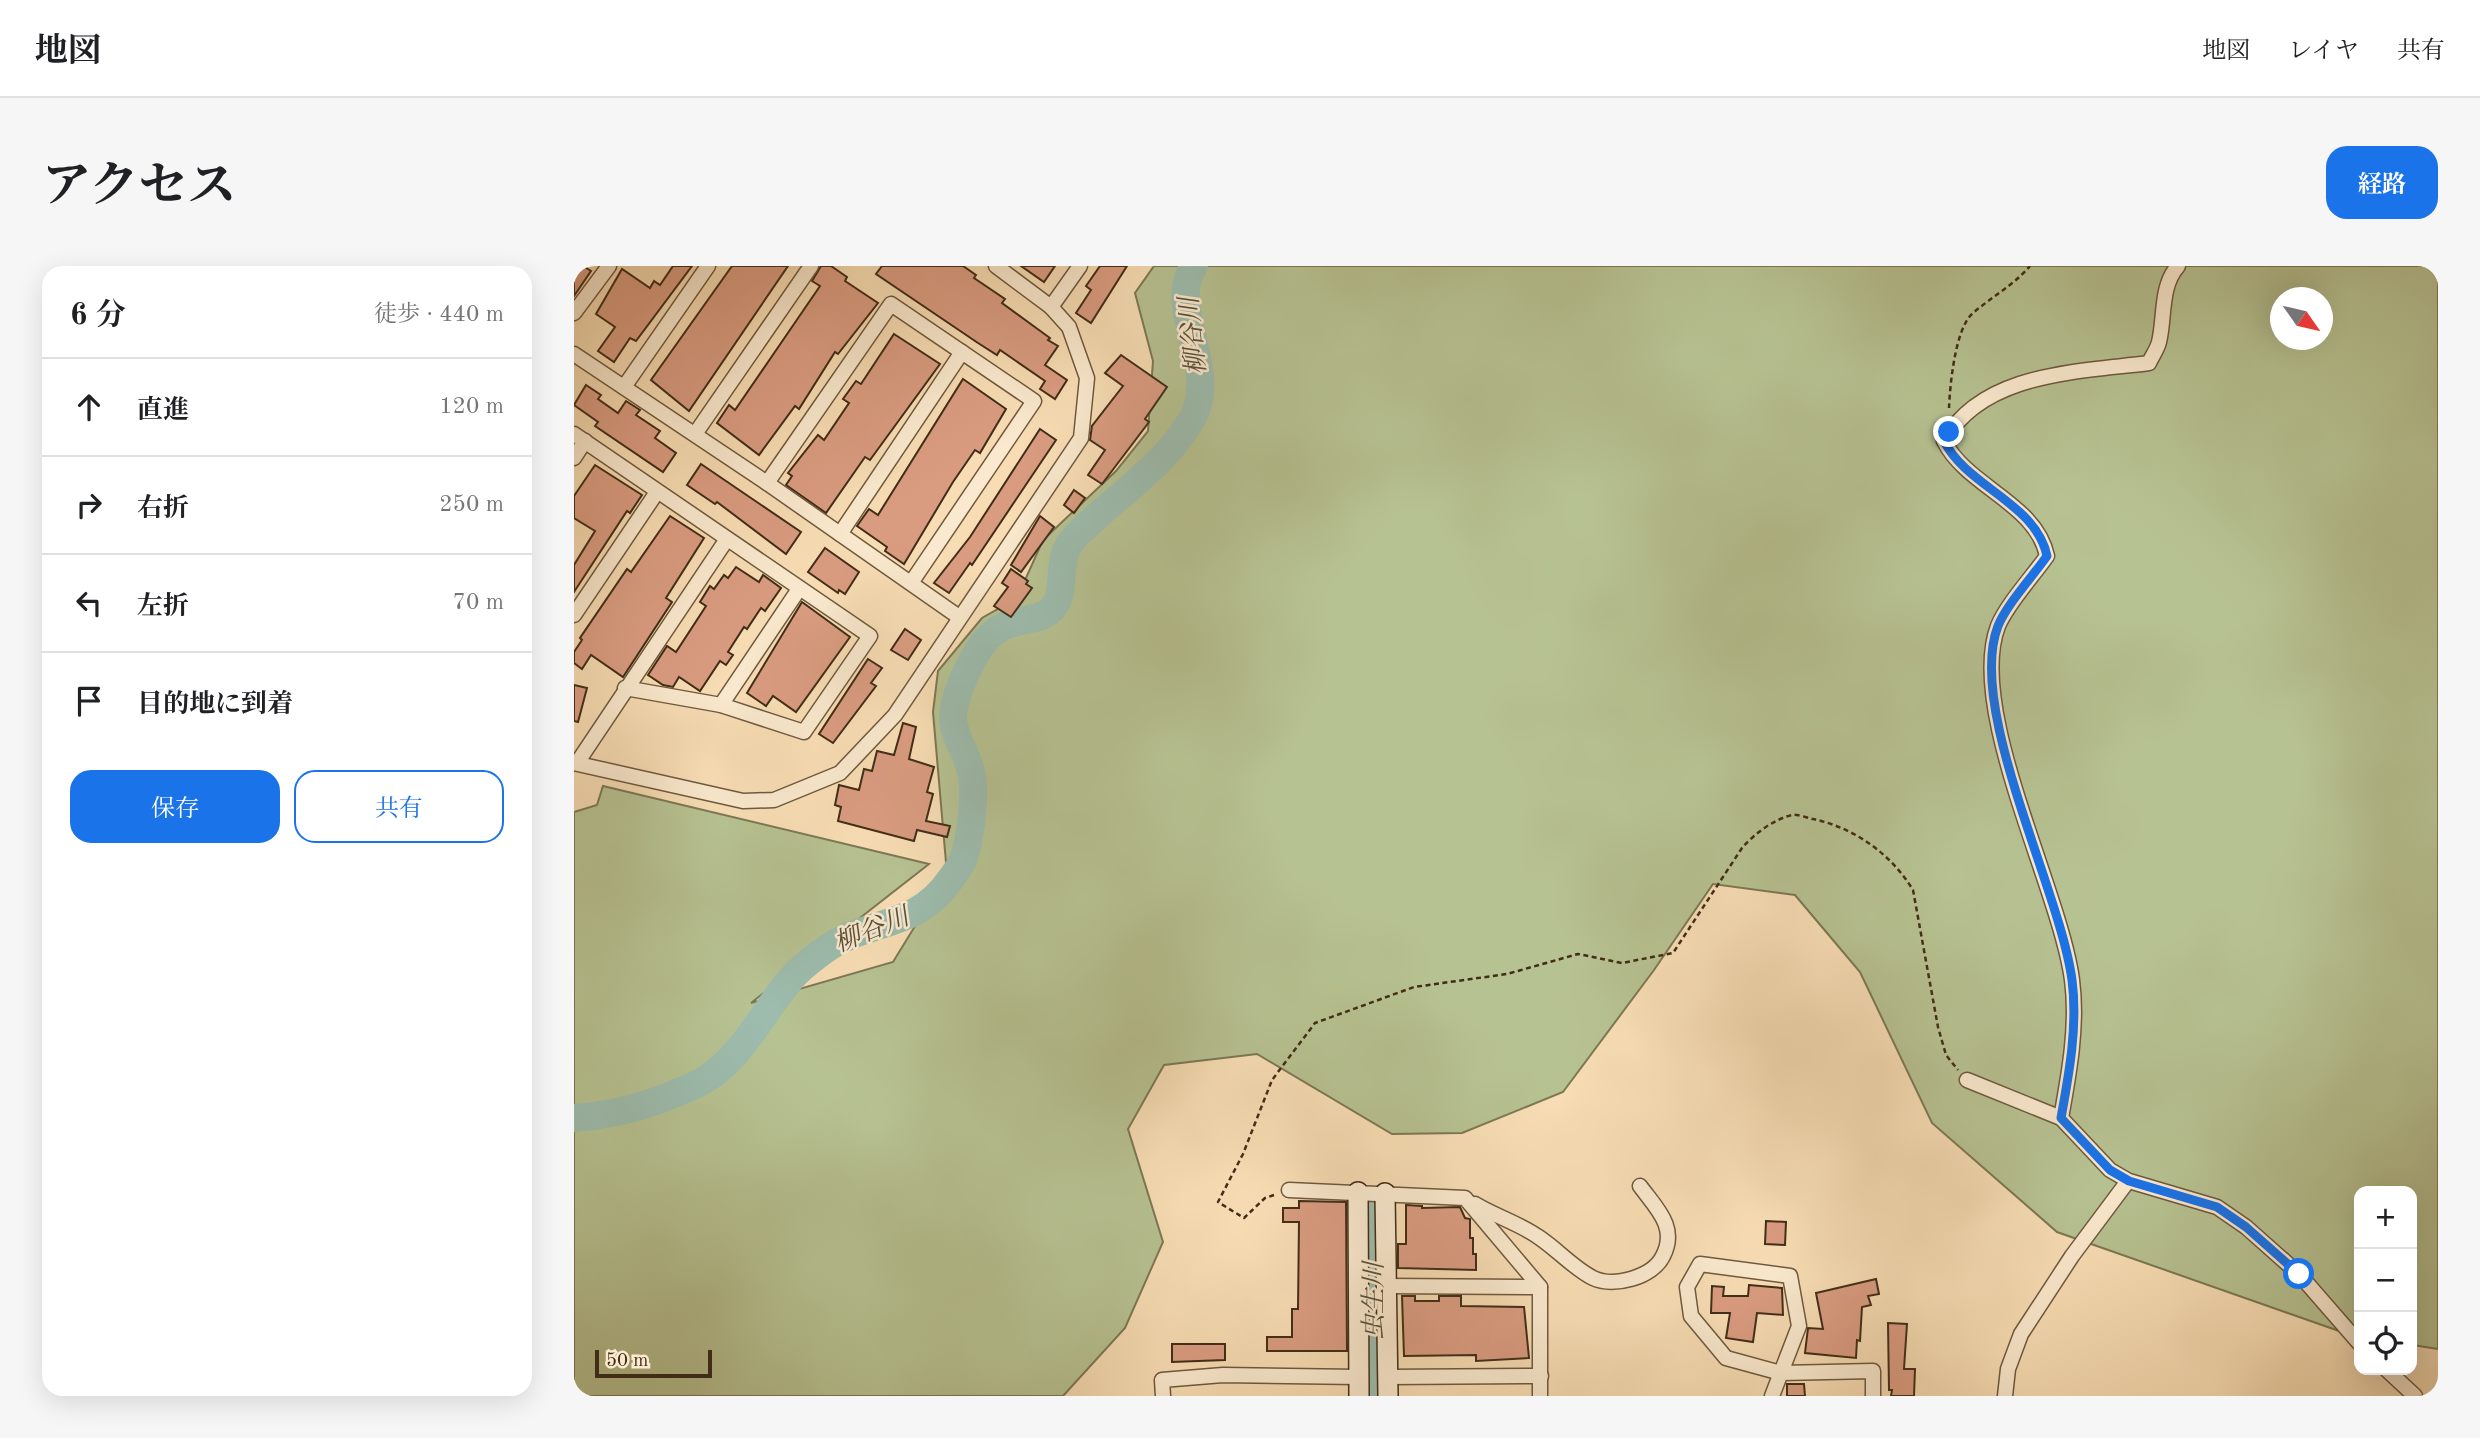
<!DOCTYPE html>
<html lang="ja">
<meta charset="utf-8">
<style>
body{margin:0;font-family:"Old Standard TT","Noto Serif JP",serif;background:#f6f6f6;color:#202124}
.controls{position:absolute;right:21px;bottom:21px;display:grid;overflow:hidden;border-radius:14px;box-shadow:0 7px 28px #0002}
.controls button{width:63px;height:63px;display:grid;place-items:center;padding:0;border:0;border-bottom:2px solid #e0e0e0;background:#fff;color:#202124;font:35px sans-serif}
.compass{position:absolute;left:1696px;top:21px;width:63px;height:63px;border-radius:50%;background:#fff;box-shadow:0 7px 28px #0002;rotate:124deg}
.scale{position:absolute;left:21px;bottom:18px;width:117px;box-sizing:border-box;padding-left:7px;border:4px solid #412d17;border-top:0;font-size:19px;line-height:24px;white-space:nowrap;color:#412d17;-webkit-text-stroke:5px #fae9ce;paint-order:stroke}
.stop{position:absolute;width:21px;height:21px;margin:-16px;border:5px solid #1a73e8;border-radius:50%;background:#fff}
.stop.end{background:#1a73e8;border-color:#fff;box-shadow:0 2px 7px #0008}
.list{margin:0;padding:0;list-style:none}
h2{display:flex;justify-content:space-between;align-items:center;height:91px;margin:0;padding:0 28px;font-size:30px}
h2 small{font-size:23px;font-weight:400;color:#757577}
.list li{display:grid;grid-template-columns:46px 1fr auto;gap:21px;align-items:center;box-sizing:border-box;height:98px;padding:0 28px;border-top:2px solid #e0e0e0}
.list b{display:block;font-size:26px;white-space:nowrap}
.list em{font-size:23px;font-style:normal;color:#757577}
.actions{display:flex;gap:14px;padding:21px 28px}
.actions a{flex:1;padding:16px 0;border:2px solid #1a73e8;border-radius:21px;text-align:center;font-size:24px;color:#1a73e8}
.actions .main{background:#1a73e8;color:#fff}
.icon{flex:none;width:38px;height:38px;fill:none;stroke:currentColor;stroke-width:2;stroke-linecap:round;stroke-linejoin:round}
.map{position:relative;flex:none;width:1864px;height:1130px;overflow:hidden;border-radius:21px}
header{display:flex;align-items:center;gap:42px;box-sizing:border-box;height:98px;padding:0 35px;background:#fff;border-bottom:2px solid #e0e0e0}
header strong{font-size:33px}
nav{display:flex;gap:38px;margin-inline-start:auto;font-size:24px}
.intro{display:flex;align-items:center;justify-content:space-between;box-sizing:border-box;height:168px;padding:0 42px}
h1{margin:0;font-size:49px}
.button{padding:18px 32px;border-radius:21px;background:#1a73e8;color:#fff;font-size:24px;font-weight:700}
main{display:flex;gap:42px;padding:0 42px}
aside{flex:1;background:#fff;border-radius:21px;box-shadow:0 7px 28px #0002}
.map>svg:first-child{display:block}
.green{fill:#b7c292;stroke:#7c7854;stroke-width:2;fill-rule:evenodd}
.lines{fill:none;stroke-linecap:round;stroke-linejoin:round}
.river{stroke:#9dbcad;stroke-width:28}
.building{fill:#da9c81;stroke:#412d17;stroke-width:2}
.street-casing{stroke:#6f593e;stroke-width:17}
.secondary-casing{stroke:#412d17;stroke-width:22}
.path{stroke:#412d17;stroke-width:2.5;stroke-dasharray:5 3.5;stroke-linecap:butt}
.street{stroke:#fae9ce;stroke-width:14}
.secondary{stroke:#fae9ce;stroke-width:19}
.route{stroke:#1a73e8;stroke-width:9}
.labels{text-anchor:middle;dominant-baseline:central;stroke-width:5;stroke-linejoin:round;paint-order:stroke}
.water-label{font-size:26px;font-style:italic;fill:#58513c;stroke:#fae9ce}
</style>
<header>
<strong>地図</strong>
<nav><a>地図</a><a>レイヤ</a><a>共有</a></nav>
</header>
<div class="intro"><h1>アクセス</h1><a class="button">経路</a></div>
<main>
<aside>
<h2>6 分<small>徒歩 · 440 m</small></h2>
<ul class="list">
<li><svg class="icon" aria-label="ahead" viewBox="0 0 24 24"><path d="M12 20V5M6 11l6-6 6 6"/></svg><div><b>直進</b></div><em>120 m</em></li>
<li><svg class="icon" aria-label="right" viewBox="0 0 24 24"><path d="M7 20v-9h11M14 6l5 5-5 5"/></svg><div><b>右折</b></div><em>250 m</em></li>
<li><svg class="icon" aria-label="left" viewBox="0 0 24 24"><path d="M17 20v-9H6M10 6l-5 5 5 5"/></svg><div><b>左折</b></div><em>70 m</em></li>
<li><svg class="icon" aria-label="arrive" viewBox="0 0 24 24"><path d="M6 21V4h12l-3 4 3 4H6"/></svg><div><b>目的地に到着</b></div></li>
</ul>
<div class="actions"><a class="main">保存</a><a>共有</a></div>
</aside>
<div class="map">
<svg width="1864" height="1130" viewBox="0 0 1864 1130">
<rect width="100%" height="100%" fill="#f8ddb4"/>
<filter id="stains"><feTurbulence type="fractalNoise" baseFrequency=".00286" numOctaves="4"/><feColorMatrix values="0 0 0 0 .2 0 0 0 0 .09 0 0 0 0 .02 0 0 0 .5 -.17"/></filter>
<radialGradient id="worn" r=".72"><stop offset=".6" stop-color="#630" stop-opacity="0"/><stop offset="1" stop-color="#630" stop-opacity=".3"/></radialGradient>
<path class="green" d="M580,0H1864V1083L1838,1079V925H1785V1072L1483,966L1358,857L1286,706L1221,629L1139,618L1080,704L989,826L888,867L818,868L683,788L590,799L554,863L589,976L551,1062L489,1130H0V546L23,539L29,520L355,598L177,737L319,696L373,608L359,446L364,405L408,352L443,332L469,274L542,205L574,165L579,95L561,27ZM1706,32H1748V74H1706Z"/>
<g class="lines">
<g class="river">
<path d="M0,852C45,849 86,836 125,817C165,797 189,746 216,714C225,703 237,694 248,686C292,652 341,665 376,614C380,608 386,601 389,594C397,573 402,526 397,505C393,488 380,470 379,454C378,432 397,393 410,376C434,347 461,360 478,343C495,325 479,294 501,271C540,231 591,201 619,151C645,103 592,41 620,0"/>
<polyline points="800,940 802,1130"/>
</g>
</g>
<g class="building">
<polygon points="0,0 9,0 17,5 0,30"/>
<polygon points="99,0 118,0 62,75 56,72 40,96 24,85 41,61 22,48 48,3 76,22 80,15 86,19"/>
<polygon points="158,0 214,0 115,145 77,114"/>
<polygon points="247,0 257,0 273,11 271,15 304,37 264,88 261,86 225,143 221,140 185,189 143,157 155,139 161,144 220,58 246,20 238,15"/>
<polygon points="308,0 389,0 402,9 400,12 431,33 428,37 476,72 474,74 484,80 471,99 493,114 481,133 466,123 471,115 426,84 423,89 404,77 302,8"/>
<polygon points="447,0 481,0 470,16"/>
<polygon points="526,0 553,0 517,57 502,47 517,24 512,20"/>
<polygon points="320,68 366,98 296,194 291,191 252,247 212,219 218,210 214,207 244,169 250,174 275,137 269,133 282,115 287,118"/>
<polygon points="547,89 593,121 571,153 575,156 528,218 514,209 531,184 516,174 518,160 549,120 531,107"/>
<polygon points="389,113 432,143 406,187 401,184 379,216 330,298 311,285 313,281 283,260 295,243 304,249"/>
<polygon points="12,119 27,129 24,133 44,147 52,135 66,144 62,149 86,165 81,172 102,187 89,206 21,160 24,156 0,139"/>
<polygon points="466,163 482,174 398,299 396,297 375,327 360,317 396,271"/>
<polygon points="127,198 227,266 212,288 143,236 141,238 113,219"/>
<polygon points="21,199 68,229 56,247 53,245 0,326 0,299 21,265 0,252 0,230"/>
<polygon points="500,224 511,232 500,247 490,239"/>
<polygon points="96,250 130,272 92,332 98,336 49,411 17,389 8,403 0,397 0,386 8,374 6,372 53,303 57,306"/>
<polygon points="466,250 480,261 447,306 437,299"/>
<polygon points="251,282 285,306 271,328 265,324 264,327 234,306"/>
<polygon points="162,301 185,316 189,309 207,322 191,345 187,342 173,363 170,361 154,386 159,389 152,399 146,395 126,425 105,411 99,421 89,419 74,409 93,380 102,386 132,340 126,336 136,320 140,323 150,309 154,312"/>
<polygon points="437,303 454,315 452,318 458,322 437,351 420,340 434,321 428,317"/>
<polygon points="228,336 276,371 222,446 199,430 192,440 173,427"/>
<polygon points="331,363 347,374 334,394 317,384"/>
<polygon points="294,393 308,402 297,417 302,420 259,477 245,468"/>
<polygon points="0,419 13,422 4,456 0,455"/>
<polygon points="329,457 342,461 335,493 360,501 353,526 359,528 352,555 376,560 373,571 343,564 340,575 264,555 267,541 261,539 265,519 285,524 290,503 298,505 303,485 320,489"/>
<polygon points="725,935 772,936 773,1085 693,1085 693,1071 718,1071 718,1043 724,1043 725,956 709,956 709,942 725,942"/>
<polygon points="832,939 848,940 848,942 886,941 891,952 896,953 896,972 899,972 899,988 902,988 902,1004 824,1002 824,978 832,978"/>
<polygon points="1192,955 1212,956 1211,979 1191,978"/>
<polygon points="1302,1013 1305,1028 1294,1030 1297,1039 1288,1041 1286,1075 1283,1074 1282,1092 1231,1087 1234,1062 1249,1063 1242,1027"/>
<polygon points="1175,1019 1208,1022 1209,1049 1183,1047 1179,1076 1152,1072 1156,1047 1137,1047 1138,1020 1150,1021 1149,1030 1174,1030"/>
<polygon points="828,1030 841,1030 841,1035 865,1035 865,1030 887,1030 887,1040 950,1041 955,1092 902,1095 902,1089 830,1090"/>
<polygon points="1314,1057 1333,1058 1330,1103 1341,1103 1340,1130 1317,1130 1318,1124 1315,1124"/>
<polygon points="598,1078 651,1078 651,1094 598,1096"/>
<polygon points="1213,1118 1230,1118 1231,1130 1213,1130"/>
</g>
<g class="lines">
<g class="street-casing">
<g id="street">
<polyline points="477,41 506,0"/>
<polyline points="0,47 35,0"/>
<polyline points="0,88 193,217 385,351"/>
<polyline points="50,121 134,0"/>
<polyline points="0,168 296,370 230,466 147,439 51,422"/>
<polyline points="121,168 237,0"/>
<polyline points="0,192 11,175"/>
<polyline points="193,217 317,38 460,135 337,317"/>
<polyline points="266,268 388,86"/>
<polyline points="0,349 83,226"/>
<polyline points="147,439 225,323"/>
<polyline points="0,497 169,535 200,534 266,507 321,449 507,172 513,112 495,61 477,41 422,0"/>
<polyline points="3,497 153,273"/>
<polyline points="1393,814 1487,852 1536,904 1555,915 1643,941 1672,961 1725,1008 1785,1077"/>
<path d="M1487,852C1495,808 1504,759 1498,714C1486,623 1392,444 1424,360C1433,338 1459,310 1473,290C1462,237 1393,221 1370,175C1409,106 1505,106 1575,97C1578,90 1583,84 1585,76C1591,52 1586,20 1604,0"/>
<polyline points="715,924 891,932 966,1021 966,1130"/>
<path d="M901,938C921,950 944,957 963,970C982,982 999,1002 1019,1012C1040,1022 1079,1011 1089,990C1104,961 1082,942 1066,920"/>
<polyline points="812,1020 966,1021"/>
<polyline points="1813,1104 1841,1130"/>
<polyline points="813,1111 967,1110"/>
<polyline points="589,1130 588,1114 649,1109 785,1111"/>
<polyline points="1198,1130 1225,1060 1216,1010 1126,998 1113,1021 1117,1050 1152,1092 1207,1107 1299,1105 1299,1130"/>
<polyline points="1431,1130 1434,1103 1447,1068 1498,990 1554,915"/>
</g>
</g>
<g class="secondary-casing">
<g id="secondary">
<polyline points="784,926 785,1130"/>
<polyline points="811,927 814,1130"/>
</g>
</g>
<g class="path">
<path d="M1375,142C1376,119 1381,64 1398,48C1417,31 1439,20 1456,0"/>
<path d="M700,929L691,932L670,952L644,936L669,888L698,814L741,757L840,721L933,708L1004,688L1048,697L1099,687L1168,582C1180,568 1200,553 1218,549C1224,548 1233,552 1239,553C1281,562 1317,588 1339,624L1364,761L1372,789L1384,804"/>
</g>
<use href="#street" class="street"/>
<use href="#secondary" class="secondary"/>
</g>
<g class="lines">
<path class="route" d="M1375,166L1370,175C1393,221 1462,237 1473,290C1459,310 1433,338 1424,360C1392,443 1486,623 1498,714C1504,759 1495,808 1487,852L1536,904L1555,915L1643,941L1672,961L1725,1008"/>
</g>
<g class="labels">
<g class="water-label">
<text transform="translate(620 70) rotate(-96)">柳谷川</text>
<text transform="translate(298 665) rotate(-22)">柳谷川</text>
<text transform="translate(801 1035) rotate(-90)">虫生川</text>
</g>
</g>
<rect width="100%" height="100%" filter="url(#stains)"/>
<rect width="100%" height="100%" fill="url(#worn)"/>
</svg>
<div class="controls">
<button>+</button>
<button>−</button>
<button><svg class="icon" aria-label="locate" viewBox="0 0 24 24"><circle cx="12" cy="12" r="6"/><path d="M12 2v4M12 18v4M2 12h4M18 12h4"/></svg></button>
</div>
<svg class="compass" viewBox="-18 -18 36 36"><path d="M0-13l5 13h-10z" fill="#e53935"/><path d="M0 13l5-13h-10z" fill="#757577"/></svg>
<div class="scale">50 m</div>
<div class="stop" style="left:1725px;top:1008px"></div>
<div class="stop end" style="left:1375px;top:166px"></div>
</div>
</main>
